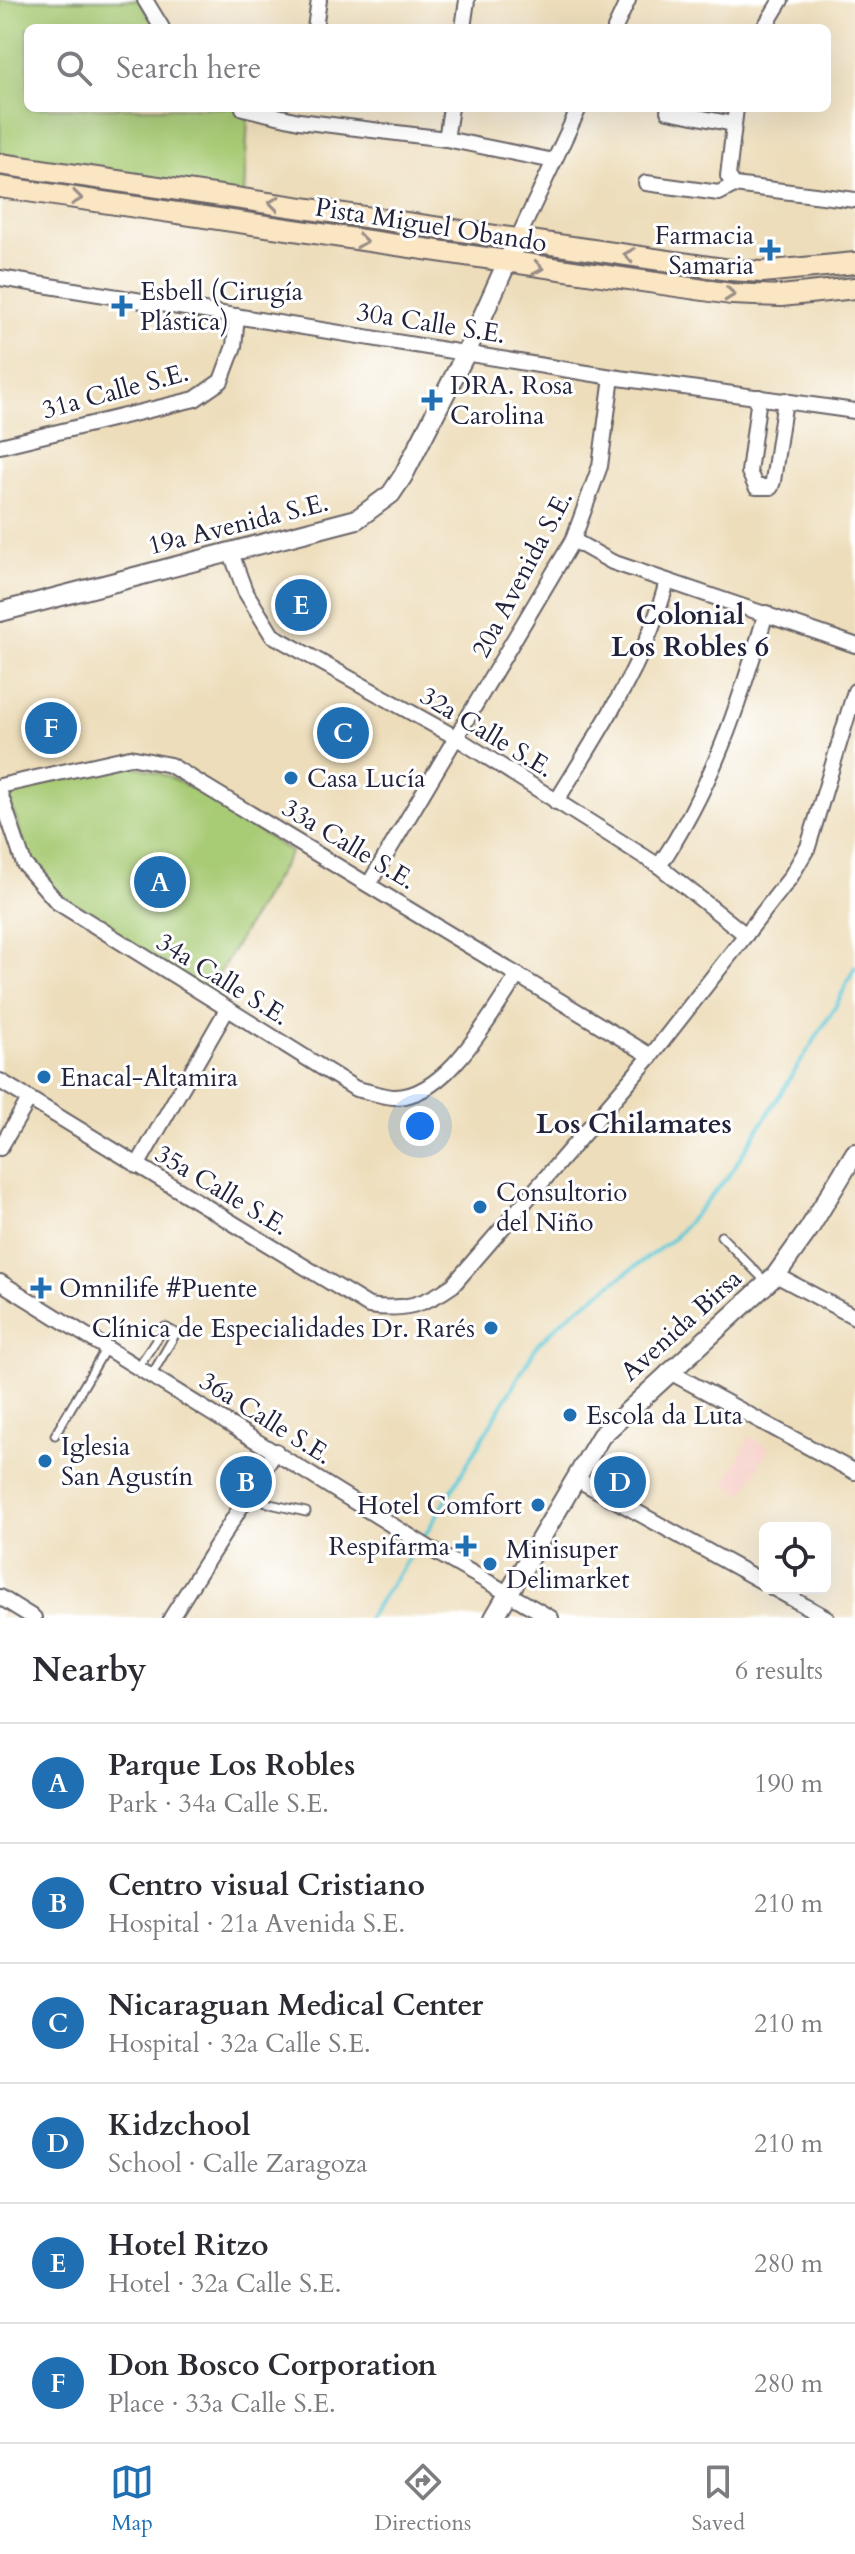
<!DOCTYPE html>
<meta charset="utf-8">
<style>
body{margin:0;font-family:Cardo,serif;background:#f2f2f3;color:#2b2b33}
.controls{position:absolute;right:24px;bottom:24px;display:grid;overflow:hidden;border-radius:12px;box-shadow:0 8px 32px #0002}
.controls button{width:72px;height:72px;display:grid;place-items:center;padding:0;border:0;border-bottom:2px solid #e1e1e2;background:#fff;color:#2b2b33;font:40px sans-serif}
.you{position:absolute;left:420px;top:1126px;width:28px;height:28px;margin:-20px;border:6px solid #fff;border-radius:50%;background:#1a73e8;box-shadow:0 0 0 12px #1a73e833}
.badge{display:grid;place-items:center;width:52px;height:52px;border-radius:50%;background:#1f6fb2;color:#fff;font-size:26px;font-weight:700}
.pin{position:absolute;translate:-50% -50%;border:4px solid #fff;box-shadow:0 2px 8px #0006}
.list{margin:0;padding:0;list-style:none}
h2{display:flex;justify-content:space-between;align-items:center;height:104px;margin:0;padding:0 32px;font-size:34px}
h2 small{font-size:26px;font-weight:400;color:#7c7c81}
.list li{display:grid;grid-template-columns:52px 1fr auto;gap:24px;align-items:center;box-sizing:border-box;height:120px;padding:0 32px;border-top:2px solid #e1e1e2}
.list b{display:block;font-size:30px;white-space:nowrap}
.list p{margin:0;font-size:26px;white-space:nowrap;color:#7c7c81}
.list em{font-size:26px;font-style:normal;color:#7c7c81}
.icon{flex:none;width:44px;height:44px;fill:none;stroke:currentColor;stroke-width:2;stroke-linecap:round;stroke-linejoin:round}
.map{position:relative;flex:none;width:855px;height:1618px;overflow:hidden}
.search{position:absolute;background:#fff;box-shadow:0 8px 32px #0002;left:24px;right:24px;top:24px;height:88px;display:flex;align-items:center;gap:20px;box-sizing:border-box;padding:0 28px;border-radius:12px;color:#7c7c81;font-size:30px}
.sheet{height:824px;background:#fff}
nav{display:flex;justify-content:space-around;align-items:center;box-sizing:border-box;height:112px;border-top:2px solid #e1e1e2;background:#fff;font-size:22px;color:#7c7c81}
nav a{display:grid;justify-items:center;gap:4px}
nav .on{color:#1f6fb2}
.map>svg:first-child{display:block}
.built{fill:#f7d0c9}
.green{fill:#a8cb74;stroke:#657658;stroke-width:2}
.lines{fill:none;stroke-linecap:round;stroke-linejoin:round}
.stream{stroke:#5cc8d5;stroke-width:4}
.service-casing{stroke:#696367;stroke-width:11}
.minor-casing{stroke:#696367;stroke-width:18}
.tertiary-casing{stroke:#696367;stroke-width:22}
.secondary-casing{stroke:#696367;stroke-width:24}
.service{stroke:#fff;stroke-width:7}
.minor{stroke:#fff;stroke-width:14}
.tertiary{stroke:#fff;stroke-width:18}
.secondary{stroke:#fbe6c4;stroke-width:20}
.oneway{stroke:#998e86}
.poi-dot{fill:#1f6fb2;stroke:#fff;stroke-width:3}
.labels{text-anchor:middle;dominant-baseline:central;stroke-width:6;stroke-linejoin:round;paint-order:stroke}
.street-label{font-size:26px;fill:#22223b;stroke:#fff}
.poi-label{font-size:26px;fill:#22223b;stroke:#fff;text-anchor:start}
.neighbourhood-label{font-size:28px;font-weight:bold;fill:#22223b;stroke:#fff}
</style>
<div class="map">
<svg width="855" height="1618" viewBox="0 0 855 1618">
<rect width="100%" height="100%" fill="#fff"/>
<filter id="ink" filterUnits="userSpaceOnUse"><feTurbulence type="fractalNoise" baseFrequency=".0125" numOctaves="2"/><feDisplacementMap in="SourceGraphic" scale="16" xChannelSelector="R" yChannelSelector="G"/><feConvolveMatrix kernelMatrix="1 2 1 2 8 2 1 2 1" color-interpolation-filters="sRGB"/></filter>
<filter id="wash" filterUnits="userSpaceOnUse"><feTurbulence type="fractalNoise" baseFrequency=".006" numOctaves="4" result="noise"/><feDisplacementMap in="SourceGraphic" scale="32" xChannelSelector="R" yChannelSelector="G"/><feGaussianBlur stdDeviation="1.8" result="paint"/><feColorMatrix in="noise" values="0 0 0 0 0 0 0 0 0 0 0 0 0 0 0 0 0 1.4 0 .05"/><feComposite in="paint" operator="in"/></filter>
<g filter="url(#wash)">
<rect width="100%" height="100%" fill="#edddba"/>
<polygon class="built" points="749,1437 769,1447 744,1495 725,1484"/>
<g class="green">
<polygon points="0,0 139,0 156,28 28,28 28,108 234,108 248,117 244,196 0,160"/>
<path d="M116,765C172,763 244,823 291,852L208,992L68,903L54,890L27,854L7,792Z"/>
</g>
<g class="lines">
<polyline class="stream" points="368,1618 427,1532 538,1344 565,1318 674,1238 728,1177 837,1004 855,967"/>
</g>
</g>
<g filter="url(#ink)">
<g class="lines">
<g class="service-casing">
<g id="service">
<polyline points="721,1236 767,1283"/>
<polyline points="138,1367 165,1327 176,1333 151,1376"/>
<polyline points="55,1435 106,1348"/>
<polyline points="249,1493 270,1504 306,1512"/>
</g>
</g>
<g class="minor-casing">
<g id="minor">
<polyline points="145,0 162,28"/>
<polyline points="315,28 319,0"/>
<polyline points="463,28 467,0"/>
<polyline points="615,28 628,0"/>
<polyline points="764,28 781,0"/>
<polyline points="243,108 299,121 446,139 554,161"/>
<polyline points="668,111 733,124"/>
<polyline points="446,139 451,108"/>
<polyline points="646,183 719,193 734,185"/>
<polyline points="734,185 855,200"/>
<polyline points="734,185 728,176 736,108"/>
<polyline points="518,238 579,108"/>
<polyline points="0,278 612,377 855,411"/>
<polyline points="759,397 749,472 756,487 771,487 773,481 785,400"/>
<polyline points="0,446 195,399 221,381 234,346 237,316"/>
<polyline points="573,540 612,562 855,645"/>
<polyline points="231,553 245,591 272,635 457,738 659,866 746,935"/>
<polyline points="0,786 130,757 170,765 651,1056"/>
<path d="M0,793L24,864L57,902L356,1089C368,1091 381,1096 393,1097C447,1099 491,1013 518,975"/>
<path d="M556,802C599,731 646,663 667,581"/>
<path d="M659,866C713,786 739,705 766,613"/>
<polyline points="369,884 573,540 600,466 612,377"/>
<path d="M0,1081L369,1306C403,1311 425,1305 453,1285L651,1056L790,878L808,847L855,691"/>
<polyline points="0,1148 28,1101"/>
<polyline points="137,1166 226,1011"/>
<polyline points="776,1275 855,1317"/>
<polyline points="0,1282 432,1550 551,1618"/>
<polyline points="668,1371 855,1472"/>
<polyline points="575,1478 765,1583"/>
<polyline points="773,1588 827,1618"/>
<polyline points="0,1597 34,1618"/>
<polyline points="171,1618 276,1451"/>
</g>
</g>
<g class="tertiary-casing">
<g id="tertiary">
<polyline points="0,612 357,519 391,494 403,476 466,353 518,238"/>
<polyline points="494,1618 601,1436 776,1275 809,1229 855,1153"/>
</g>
</g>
<g class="secondary-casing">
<g id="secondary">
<polyline points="0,164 730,270 762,272 855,263"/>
<polyline points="0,187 731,294 781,296 855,288"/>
</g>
</g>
<use href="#service" class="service"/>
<use href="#minor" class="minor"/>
<use href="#tertiary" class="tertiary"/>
<use href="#secondary" class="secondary"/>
</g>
<defs><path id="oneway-chevron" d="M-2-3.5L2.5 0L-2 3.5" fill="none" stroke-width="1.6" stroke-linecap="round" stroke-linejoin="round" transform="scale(2)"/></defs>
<g class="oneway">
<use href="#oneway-chevron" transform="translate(77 198) rotate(8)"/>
<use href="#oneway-chevron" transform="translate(274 203) rotate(-172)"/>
<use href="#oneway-chevron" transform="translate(362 241) rotate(8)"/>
<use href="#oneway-chevron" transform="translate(629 255) rotate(-171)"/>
<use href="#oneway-chevron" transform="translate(538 268) rotate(10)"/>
<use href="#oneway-chevron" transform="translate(730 294) rotate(6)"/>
</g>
</g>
<g class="poi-dot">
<path d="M766 238h8v8h8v8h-8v8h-8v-8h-8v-8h8z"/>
<path d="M118 294h8v8h8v8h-8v8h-8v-8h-8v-8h8z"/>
<path d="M428 388h8v8h8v8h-8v8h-8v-8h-8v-8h8z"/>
<circle cx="291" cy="778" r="8"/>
<circle cx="44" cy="1077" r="8"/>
<circle cx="480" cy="1207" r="8"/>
<path d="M37 1276h8v8h8v8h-8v8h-8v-8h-8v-8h8z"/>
<circle cx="491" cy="1328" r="8"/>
<circle cx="570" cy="1415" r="8"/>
<circle cx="45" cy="1461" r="8"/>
<circle cx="538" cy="1505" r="8"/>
<path d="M462 1534h8v8h8v8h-8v8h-8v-8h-8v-8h8z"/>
<circle cx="490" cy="1564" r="8"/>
</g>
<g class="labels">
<g class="street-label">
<text transform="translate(431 225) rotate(9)">Pista Miguel Obando</text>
<text transform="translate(431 323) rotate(9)">30a Calle S.E.</text>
<text transform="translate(115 391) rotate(-15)">31a Calle S.E.</text>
<text transform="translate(238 524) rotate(-14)">19a Avenida S.E.</text>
<text transform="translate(522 574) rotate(-62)">20a Avenida S.E.</text>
<text transform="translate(487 732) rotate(31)">32a Calle S.E.</text>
<text transform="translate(349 844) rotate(31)">33a Calle S.E.</text>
<text transform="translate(223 979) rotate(32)">34a Calle S.E.</text>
<text transform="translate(222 1190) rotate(31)">35a Calle S.E.</text>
<text transform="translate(681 1325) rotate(-42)">Avenida Birsa</text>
<text transform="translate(266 1418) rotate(32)">36a Calle S.E.</text>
</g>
<g class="poi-label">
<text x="754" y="235" text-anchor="end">Farmacia<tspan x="754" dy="30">Samaria</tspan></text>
<text x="140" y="291">Esbell (Cirugía<tspan x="140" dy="30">Plástica)</tspan></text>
<text x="450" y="385">DRA. Rosa<tspan x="450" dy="30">Carolina</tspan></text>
<text x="307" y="778">Casa Lucía</text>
<text x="60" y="1077">Enacal-Altamira</text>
<text x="496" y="1192">Consultorio<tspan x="496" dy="30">del Niño</tspan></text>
<text x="59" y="1288">Omnilife #Puente</text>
<text x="475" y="1328" text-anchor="end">Clínica de Especialidades Dr. Rarés</text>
<text x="586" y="1415">Escola da Luta</text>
<text x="61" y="1446">Iglesia<tspan x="61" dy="30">San Agustín</tspan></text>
<text x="522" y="1505" text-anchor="end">Hotel Comfort</text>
<text x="450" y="1546" text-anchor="end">Respifarma</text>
<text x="506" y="1549">Minisuper<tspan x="506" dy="30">Delimarket</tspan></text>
</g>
<g class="neighbourhood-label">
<text x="690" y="615">Colonial<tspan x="690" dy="32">Los Robles 6</tspan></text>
<text x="634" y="1124">Los Chilamates</text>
</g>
</g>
</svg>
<div class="controls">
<button><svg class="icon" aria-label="locate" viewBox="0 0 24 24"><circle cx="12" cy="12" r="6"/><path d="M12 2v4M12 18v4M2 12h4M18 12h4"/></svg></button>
</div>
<div class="you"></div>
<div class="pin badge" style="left:160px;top:882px">A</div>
<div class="pin badge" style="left:246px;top:1482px">B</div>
<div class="pin badge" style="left:343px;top:733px">C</div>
<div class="pin badge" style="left:620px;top:1482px">D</div>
<div class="pin badge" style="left:301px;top:605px">E</div>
<div class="pin badge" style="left:51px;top:728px">F</div>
<div class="search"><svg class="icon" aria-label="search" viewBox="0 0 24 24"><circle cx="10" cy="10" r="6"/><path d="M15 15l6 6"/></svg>Search here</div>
</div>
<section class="sheet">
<h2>Nearby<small>6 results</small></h2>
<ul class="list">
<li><span class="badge">A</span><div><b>Parque Los Robles</b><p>Park · 34a Calle S.E.</p></div><em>190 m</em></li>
<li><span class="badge">B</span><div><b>Centro visual Cristiano</b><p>Hospital · 21a Avenida S.E.</p></div><em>210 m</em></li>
<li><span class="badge">C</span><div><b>Nicaraguan Medical Center</b><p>Hospital · 32a Calle S.E.</p></div><em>210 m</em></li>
<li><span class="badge">D</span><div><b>Kidzchool</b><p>School · Calle Zaragoza</p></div><em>210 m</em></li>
<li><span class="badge">E</span><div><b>Hotel Ritzo</b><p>Hotel · 32a Calle S.E.</p></div><em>280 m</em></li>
<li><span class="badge">F</span><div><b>Don Bosco Corporation</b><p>Place · 33a Calle S.E.</p></div><em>280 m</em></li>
</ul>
</section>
<nav>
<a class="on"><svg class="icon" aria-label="map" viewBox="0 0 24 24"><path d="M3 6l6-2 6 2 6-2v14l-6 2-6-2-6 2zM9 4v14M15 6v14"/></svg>Map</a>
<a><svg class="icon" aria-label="directions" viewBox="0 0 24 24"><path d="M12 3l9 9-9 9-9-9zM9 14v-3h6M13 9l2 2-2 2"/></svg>Directions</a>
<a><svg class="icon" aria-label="saved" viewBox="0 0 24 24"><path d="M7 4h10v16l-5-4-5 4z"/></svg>Saved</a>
</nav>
